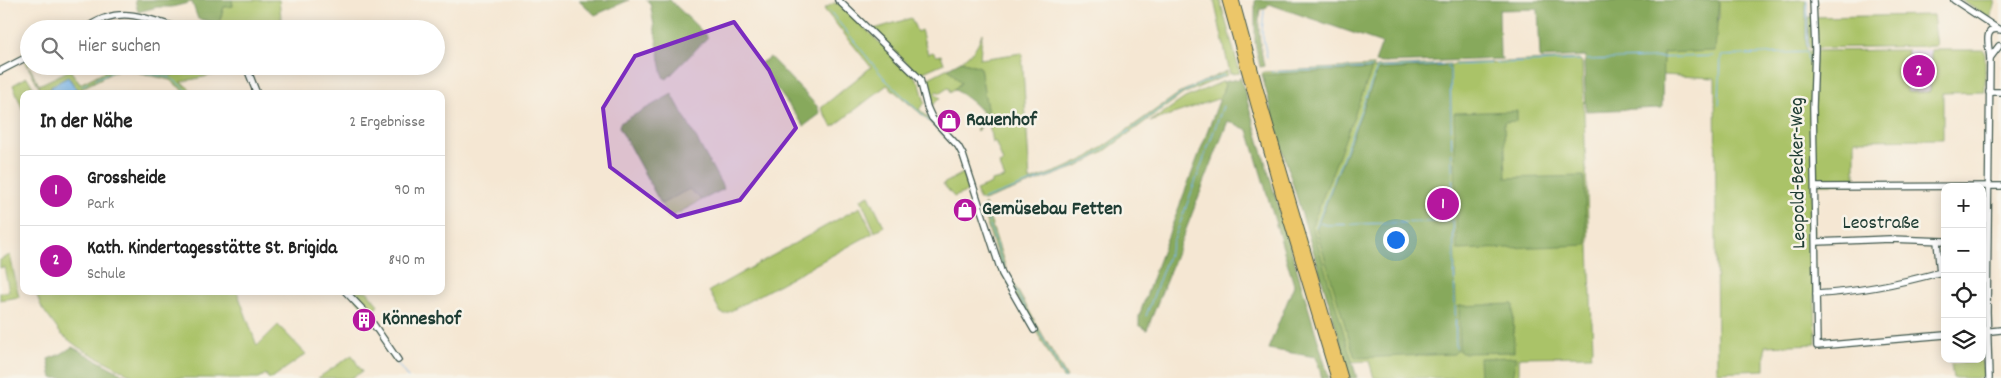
<!DOCTYPE html>
<html lang="de">
<meta charset="utf-8">
<style>
body{margin:0;font-family:Dekko,sans-serif;background:#f6f6f6;color:#222}
.controls{position:absolute;right:15px;bottom:15px;display:grid;overflow:hidden;border-radius:10px;box-shadow:0 2px 12px #0003}
.controls button{width:45px;height:45px;display:grid;place-items:center;padding:0;border:0;border-bottom:1px solid #e0e0e0;background:#fff;color:#222;font:25px sans-serif}
.you{position:absolute;left:1395px;top:239px;width:18px;height:18px;margin:-12px;border:4px solid #fff;border-radius:50%;background:#1a73e8;box-shadow:0 0 0 8px #1a73e833}
.badge{display:grid;place-items:center;width:32px;height:32px;border-radius:50%;background:#b5179e;color:#fff;font-size:16px;font-weight:700}
.pin{position:absolute;translate:-50% -50%;border:2px solid #fff;box-shadow:0 1px 5px #0006}
.list{margin:0;padding:0;list-style:none}
h2{display:flex;justify-content:space-between;align-items:center;height:65px;margin:0;padding:0 20px;font-size:21px}
h2 small{font-size:16px;font-weight:400;color:#767676}
.list li{display:grid;grid-template-columns:32px 1fr auto;gap:15px;align-items:center;box-sizing:border-box;height:70px;padding:0 20px;border-top:1px solid #e0e0e0}
.list b{display:block;font-size:19px;white-space:nowrap}
.list p{margin:0;font-size:16px;white-space:nowrap;color:#767676}
.list em{font-size:16px;font-style:normal;color:#767676}
.icon{flex:none;width:28px;height:28px;fill:none;stroke:currentColor;stroke-width:2;stroke-linecap:round;stroke-linejoin:round}
.map{position:relative;flex:none;width:2001px;height:378px;overflow:hidden}
.search{position:absolute;background:#fff;box-shadow:0 2px 12px #0003;left:20px;top:20px;width:425px;height:55px;display:flex;align-items:center;gap:12px;box-sizing:border-box;padding:0 18px;border-radius:28px;color:#767676;font-size:19px}
.panel{position:absolute;background:#fff;box-shadow:0 2px 12px #0003;left:20px;top:90px;width:425px;height:205px;border-radius:10px}
.map>svg:first-child{display:block}
.built{fill:#e4d3f1}
.green{fill:#aac368;stroke:#64804e}
.forest{fill:#87a95c;stroke:#537348}
.water{fill:#7bb9ee;stroke:#4d7b91}
.lines{fill:none;stroke-linecap:round;stroke-linejoin:round}
.stream{stroke:#7bb9ee;stroke-width:1}
.minor-casing{stroke:#3f564c;stroke-width:8}
.highway-casing{stroke:#3f564c;stroke-width:11}
.minor{stroke:#fff;stroke-width:5.5}
.highway{stroke:#ecc669;stroke-width:9}
.marked{fill:#7b2cbf;fill-opacity:0.2;stroke:#7b2cbf;stroke-width:4;stroke-linejoin:round}
.labels{text-anchor:middle;dominant-baseline:central;stroke-width:5;stroke-linejoin:round;paint-order:stroke}
.poi-label{font-size:20px;font-weight:bold;fill:#1f3d34;stroke:#f7f3e8;text-anchor:start}
.street-label{font-size:20px;fill:#1f3d34;stroke:#f7f3e8}
</style>
<div class="map">
<svg width="2001" height="378" viewBox="0 0 2001 378">
<rect width="100%" height="100%" fill="#f7f3e8"/>
<filter id="ink" filterUnits="userSpaceOnUse"><feTurbulence type="fractalNoise" baseFrequency=".02" numOctaves="2"/><feDisplacementMap in="SourceGraphic" scale="10" xChannelSelector="R" yChannelSelector="G"/><feConvolveMatrix kernelMatrix="1 2 1 2 8 2 1 2 1" color-interpolation-filters="sRGB"/></filter>
<filter id="wash" filterUnits="userSpaceOnUse"><feTurbulence type="fractalNoise" baseFrequency=".0096" numOctaves="4" result="noise"/><feDisplacementMap in="SourceGraphic" scale="20" xChannelSelector="R" yChannelSelector="G"/><feGaussianBlur stdDeviation="1.12" result="paint"/><feColorMatrix in="noise" values="0 0 0 0 0 0 0 0 0 0 0 0 0 0 0 0 0 1.4 0 .05"/><feComposite in="paint" operator="in"/></filter>
<g filter="url(#wash)">
<rect width="100%" height="100%" fill="#f5e7d3"/>
<polygon class="built" points="1908,50 1931,50 1930,92 1907,92"/>
<g class="green">
<polygon points="232,0 279,0 282,26 275,29 211,29 212,21 219,23 224,7 233,6"/>
<polygon points="1214,0 1220,0 1240,73 1230,74"/>
<polygon points="1719,0 1806,0 1806,51 1908,50 1907,92 1930,92 1931,50 1984,50 1985,52 1985,92 1943,93 1943,139 1855,140 1855,184 1812,184 1816,344 1765,346 1765,370 1717,372 1715,78 1662,75 1663,53 1719,20"/>
<polygon points="1961,0 1995,0 1990,19"/>
<polygon points="834,3 839,3 915,77 920,84 925,103 919,109 932,121 959,151 970,185 968,191 954,197 943,184 965,172 957,150 950,142 918,111 887,85 833,127 821,108 871,67 824,9"/>
<polygon points="1933,15 1937,46 1809,48 1808,17"/>
<polygon points="911,18 917,32 921,30 928,54 933,52 937,56 941,55 944,63 919,74 871,30"/>
<path d="M982,33L980,59L1022,53L1030,181L1066,168L1089,157L1181,92L1227,71V75L1183,94L1102,153L1079,166L983,201L979,199L976,190L991,184V181L1005,178L999,164L1003,162L995,141L992,143L980,67L961,61C972,53 978,47 982,33Z"/>
<polygon points="29,58 29,66 39,85 70,70 80,84 115,66 130,66 172,76 173,66 243,66 244,68 181,82 196,94 188,94 170,80 121,68 82,88 85,94 80,94 70,79 51,87 47,94 43,94 26,63 26,60"/>
<polygon points="1579,59 1582,62 1593,350 1590,351 1591,356 1519,357 1519,378 1374,378 1369,361 1349,362 1267,75 1262,75 1263,72 1374,66 1373,69 1376,69 1377,67 1450,64 1453,66 1453,64"/>
<polygon points="948,68 961,83 950,92 950,89 948,88 940,93 937,91 935,93 940,98 931,107 925,83 927,79"/>
<polygon points="27,77 37,94 24,94 24,113 13,85"/>
<polygon points="1222,82 1225,85 1220,98 1150,122 1185,98"/>
<polygon points="689,189 702,200 669,218 661,204"/>
<polygon points="869,195 884,226 875,232 861,199"/>
<polygon points="985,204 1007,272 1067,378 1063,378 1003,273 982,209"/>
<polygon points="860,207 873,233 725,314 721,313 709,291"/>
<polygon points="10,255 19,297 0,300 0,293 9,291 4,267 0,268 0,260"/>
<polygon points="35,291 237,291 257,346 278,325 306,354 272,378 268,378 266,374 259,378 137,378 78,347 61,334 42,308"/>
<polygon points="357,291 367,291 378,305 371,315 352,295"/>
<polygon points="352,355 362,372 351,378 318,378"/>
<polygon points="1982,361 1985,378 1953,378 1951,364"/>
</g>
<g class="forest">
<polygon points="135,0 232,0 233,6 224,7 219,23 198,19 192,2 172,7 157,7 138,12"/>
<polygon points="579,0 629,0 595,15"/>
<polygon points="646,0 670,0 708,37 667,79 663,77 650,3"/>
<path d="M1255,0L1587,1L1719,0L1715,51L1663,53L1662,108L1586,111L1584,64L1586,56L1540,58L1538,9L1499,10L1500,57L1503,59L1382,63L1375,62L1382,43L1269,4L1265,9H1260C1257,29 1260,46 1264,66L1260,67L1255,43Z"/>
<polygon points="770,57 817,106 820,114 804,126 759,64"/>
<path d="M961,61L980,67L988,114L986,122L977,131L976,129L982,123L983,114C977,104 964,96 954,89L961,83L948,68Z"/>
<polygon points="1450,66 1457,351 1454,354 1355,358 1316,229 1378,70"/>
<path d="M1372,69L1312,225L1357,378H1350C1323,276 1288,177 1262,75Z"/>
<polygon points="1240,76 1329,378 1322,378 1316,357 1268,349 1294,285 1248,130 1228,121 1147,330 1139,325 1139,316 1156,268 1225,85 1222,82 1239,79"/>
<polygon points="672,94 724,189 702,200 689,189 661,204 619,127 620,123"/>
<polygon points="1517,111 1517,121 1504,122 1506,178 1584,176 1587,245 1457,250 1454,113"/>
<polygon points="1513,304 1514,352 1462,353 1459,351 1459,306"/>
<polygon points="72,347 76,349 130,378 52,378 48,359 61,354"/>
<polygon points="1516,357 1512,378 1480,378 1479,358"/>
</g>
<polygon class="water" points="68,77 80,94 47,94 53,85"/>
<g class="lines">
<g class="stream">
<polyline points="1807,0 1807,47"/>
<polyline points="828,9 885,79 947,138"/>
<polyline points="1264,11 1262,32 1267,58"/>
<polyline points="1587,60 1713,56"/>
<polyline points="1455,65 1580,60"/>
<polyline points="1447,66 1450,70 1456,348"/>
<polyline points="1378,68 1450,65"/>
<polyline points="1271,72 1372,68"/>
<polyline points="81,86 120,67 171,78 192,94"/>
<polyline points="1719,105 1721,56 1807,52 1808,63"/>
<polyline points="966,174 969,185"/>
<polyline points="981,200 1066,170 1090,159 1182,93 1200,84 1224,75"/>
<polyline points="984,208 1005,272 1065,378"/>
<polyline points="1320,223 1326,225 1452,221"/>
<polyline points="1316,227 1377,68"/>
<polyline points="1146,316 1223,106"/>
<polyline points="397,363 408,378"/>
</g>
</g>
</g>
<g filter="url(#ink)">
<g class="lines">
<g class="minor-casing">
<g id="minor">
<polyline points="838,0 920,79 927,107 932,118 958,146 963,155 1002,274 1034,330"/>
<polyline points="1813,0 1815,49 1813,107 1817,346 1945,335"/>
<polyline points="1954,0 1998,29"/>
<path d="M84,29C91,25 98,20 105,18C134,8 157,24 184,29"/>
<polyline points="1990,58 1999,46"/>
<polyline points="246,66 257,94"/>
<polyline points="0,71 29,56"/>
<polyline points="1989,92 2001,92"/>
<polyline points="1815,187 2001,186"/>
<polyline points="1937,241 1940,273"/>
<polyline points="1817,242 1890,239 1945,241"/>
<polyline points="345,291 365,312 398,360"/>
<path d="M1816,294C1861,292 1902,283 1945,271"/>
<polyline points="1982,332 2001,330"/>
<path d="M1989,378L1987,312L1990,58C1989,47 1982,25 2001,30"/>
</g>
</g>
<g class="highway-casing">
<g id="highway">
<polyline points="1227,0 1282,199 1336,378"/>
<polyline points="1234,0 1264,110 1343,378"/>
</g>
</g>
<use href="#minor" class="minor"/>
<use href="#highway" class="highway"/>
</g>
</g>
<path class="marked" d="M734,22L769,70L796,128L740,200L677,217L610,167L603,108L635,56Z"/>
<defs>
<g id="shop-disc" transform="scale(1.25)"><circle r="9.5" fill="#b5179e" stroke="#f7f3e8"/><path d="M-5-2.5h2.3a2.7 3.5 0 0 1 5.4 0H5L5.5 6h-11ZM-1.5-2.5h3a1.5 2.3 0 0 0-3 0Z" fill="#fff"/></g>
<g id="building-disc" transform="scale(1.25)"><circle r="9.5" fill="#b5179e" stroke="#f7f3e8"/><path d="M-4-6H4V6H1V3H-1V6H-4ZM-2.5-4.3h1.7v1.8h-1.7ZM.8-4.3h1.7v1.8H.8ZM-2.5-1h1.7V.8h-1.7ZM.8-1h1.7V.8H.8Z" fill="#fff"/></g>
</defs>
<g fill-rule="evenodd">
<use href="#shop-disc" x="949" y="121"/>
<use href="#shop-disc" x="965" y="210"/>
<use href="#building-disc" x="364" y="320"/>
</g>
<g class="labels">
<g class="poi-label">
<text x="966" y="121">Rauenhof</text>
<text x="982" y="210">Gemüsebau Fetten</text>
<text x="382" y="320">Könneshof</text>
</g>
<g class="street-label">
<text transform="translate(1799 173) rotate(-91)">Leopold-Becker-Weg</text>
<text x="1881" y="224">Leostraße</text>
</g>
</g>
</svg>
<div class="controls">
<button>+</button>
<button>−</button>
<button><svg class="icon" aria-label="locate" viewBox="0 0 24 24"><circle cx="12" cy="12" r="6"/><path d="M12 2v4M12 18v4M2 12h4M18 12h4"/></svg></button>
<button><svg class="icon" aria-label="layers" viewBox="0 0 24 24"><path d="M12 4l9 5-9 5-9-5zM3 14l9 5 9-5"/></svg></button>
</div>
<div class="you"></div>
<div class="pin badge" style="left:1443px;top:204px">1</div>
<div class="pin badge" style="left:1919px;top:71px">2</div>
<div class="search"><svg class="icon" aria-label="search" viewBox="0 0 24 24"><circle cx="10" cy="10" r="6"/><path d="M15 15l6 6"/></svg>Hier suchen</div>
<section class="panel">
<h2>In der Nähe<small>2 Ergebnisse</small></h2>
<ul class="list">
<li><span class="badge">1</span><div><b>Grossheide</b><p>Park</p></div><em>90 m</em></li>
<li><span class="badge">2</span><div><b>Kath. Kindertagesstätte St. Brigida</b><p>Schule</p></div><em>840 m</em></li>
</ul>
</section>
</div>
